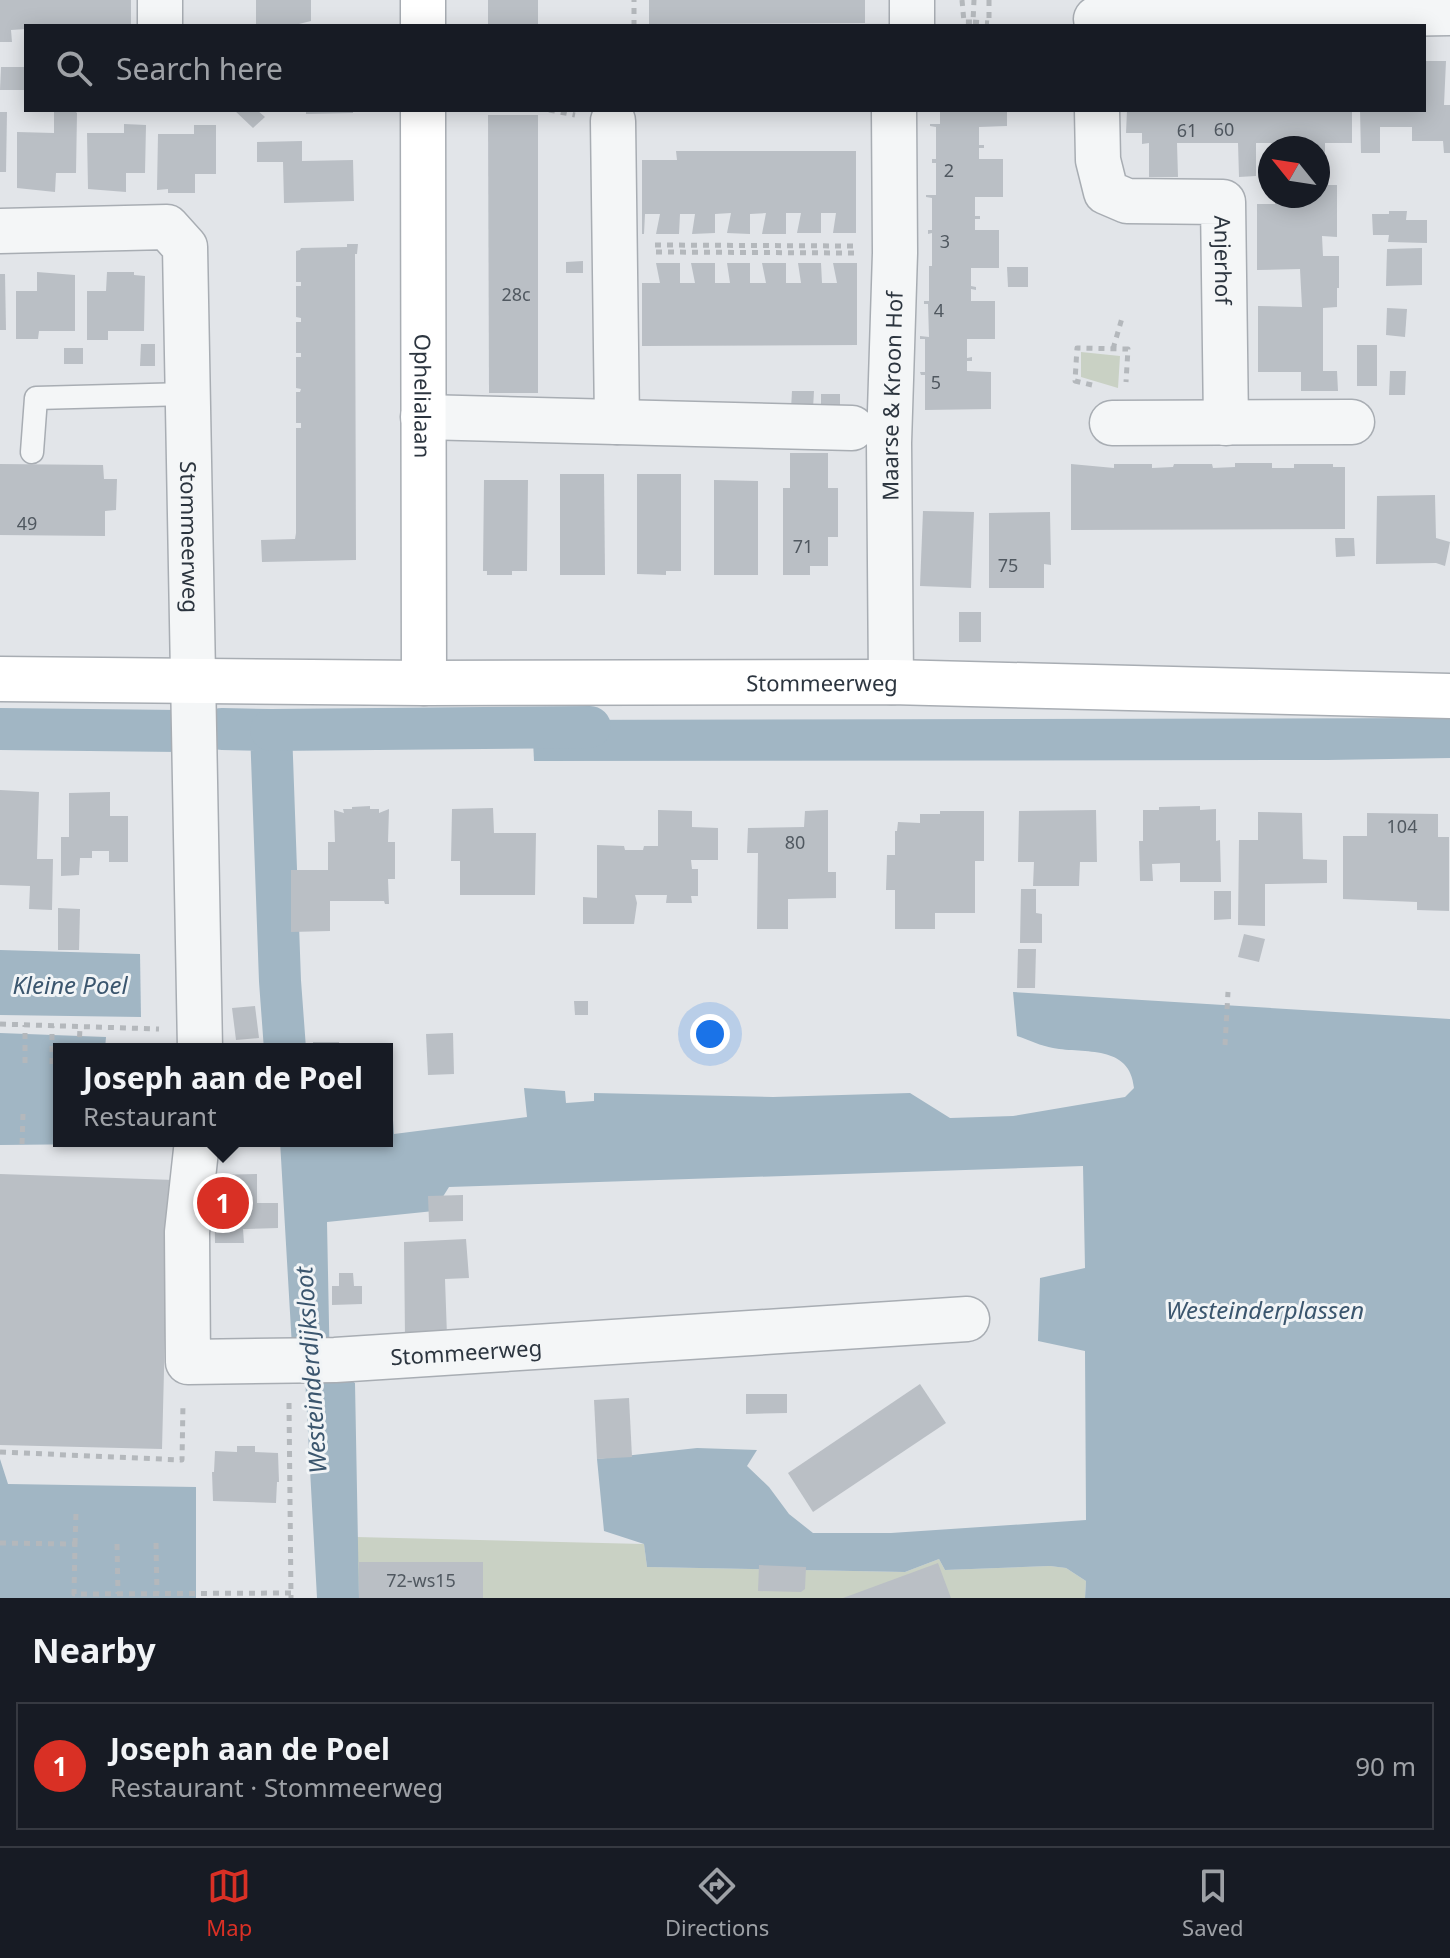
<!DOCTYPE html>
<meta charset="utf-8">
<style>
body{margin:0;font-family:"Noto Sans",sans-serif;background:#20242c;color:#f1f3f6}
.compass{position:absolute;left:1258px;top:136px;width:72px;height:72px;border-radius:50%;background:#171b24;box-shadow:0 4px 20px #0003;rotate:300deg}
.you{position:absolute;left:710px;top:1034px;width:28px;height:28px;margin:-20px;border:6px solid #fff;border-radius:50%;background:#1a73e8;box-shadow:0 0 0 12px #1a73e833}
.badge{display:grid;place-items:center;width:52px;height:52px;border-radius:50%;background:#d93025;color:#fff;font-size:26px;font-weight:700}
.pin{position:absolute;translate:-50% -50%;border:4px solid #fff;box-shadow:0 2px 8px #0006}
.popup{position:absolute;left:53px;top:1043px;width:340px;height:104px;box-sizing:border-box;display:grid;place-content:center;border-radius:0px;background:#171b24;filter:drop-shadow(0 2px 6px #0005);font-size:26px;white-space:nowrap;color:#9ea1a6}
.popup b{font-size:30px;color:#f1f3f6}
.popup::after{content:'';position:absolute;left:50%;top:100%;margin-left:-16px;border:16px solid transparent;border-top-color:#171b24}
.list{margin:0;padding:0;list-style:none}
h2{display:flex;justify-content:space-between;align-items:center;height:104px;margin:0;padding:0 32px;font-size:34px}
h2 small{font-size:26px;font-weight:400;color:#9ea1a6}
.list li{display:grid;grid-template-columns:52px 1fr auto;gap:24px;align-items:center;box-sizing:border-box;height:128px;margin:0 16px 16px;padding:0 16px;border:2px solid #363941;border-radius:0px}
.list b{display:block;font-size:30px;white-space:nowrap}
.list p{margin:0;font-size:26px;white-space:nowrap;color:#9ea1a6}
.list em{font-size:26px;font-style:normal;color:#9ea1a6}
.icon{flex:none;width:44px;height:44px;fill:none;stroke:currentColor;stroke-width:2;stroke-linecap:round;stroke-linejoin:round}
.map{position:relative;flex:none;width:1450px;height:1598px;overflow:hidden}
.search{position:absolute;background:#171b24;box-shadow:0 4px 20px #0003;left:24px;right:24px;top:24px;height:88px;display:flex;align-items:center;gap:20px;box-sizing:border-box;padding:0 28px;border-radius:0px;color:#9ea1a6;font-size:30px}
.sheet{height:248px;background:#171b24}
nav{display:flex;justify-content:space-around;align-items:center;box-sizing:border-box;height:112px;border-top:2px solid #363941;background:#171b24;font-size:22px;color:#9ea1a6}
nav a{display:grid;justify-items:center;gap:4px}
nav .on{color:#d93025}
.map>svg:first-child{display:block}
.green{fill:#c9d1c4}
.water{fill:#a1b6c4}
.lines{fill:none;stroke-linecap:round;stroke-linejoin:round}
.canal{stroke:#a1b6c4;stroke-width:42}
.building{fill:#babfc5}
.lane-casing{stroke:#a8adb3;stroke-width:25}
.street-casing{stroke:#a8adb3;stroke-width:47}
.secondary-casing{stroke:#a8adb3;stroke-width:47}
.path{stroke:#b4b8bc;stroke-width:5;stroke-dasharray:6 6;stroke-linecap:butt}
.lane{stroke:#f4f6f7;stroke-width:22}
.street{stroke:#f4f6f7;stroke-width:44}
.secondary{stroke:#fff;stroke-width:44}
.labels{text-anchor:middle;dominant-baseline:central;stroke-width:6;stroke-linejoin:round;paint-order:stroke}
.number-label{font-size:18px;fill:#505860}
.street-label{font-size:22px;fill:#2c353f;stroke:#f1f4f6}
.water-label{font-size:24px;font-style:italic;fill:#3b566e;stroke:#f1f4f6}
</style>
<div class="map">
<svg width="1450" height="1598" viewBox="0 0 1450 1598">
<rect width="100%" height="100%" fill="#e2e5e9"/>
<g class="green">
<polygon points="1081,352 1120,356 1118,388 1081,377"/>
<polygon points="356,1537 644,1544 647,1567 905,1572 939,1559 945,1570 1050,1566 1066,1568 1086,1581 1085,1598 359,1598"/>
</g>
<g class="water">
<polygon points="1450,718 1450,758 1328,760 534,761 532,720"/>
<polygon points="0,950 140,954 141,1017 0,1015"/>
<path d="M1013,992L1450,1019V1598H1085L1086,1581L1066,1568L1050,1566L945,1570L939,1559L905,1572L647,1567L644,1544L604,1531L597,1459L697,1448L757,1450L747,1466L769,1487L789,1514L813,1533H891L1086,1520L1085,1351L1038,1341L1040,1278L1085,1268L1083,1166L449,1187L434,1211L327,1222L330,1375L347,1377L355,1383L359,1598H317L305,1377L292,1347L280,1141H387V1106H392L394,1134L527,1117L524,1088L565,1091L566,1103L594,1101V1093L773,1097L910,1093L950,1118L1013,1116L1125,1097L1134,1088C1130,1044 1085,1054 1053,1048C1041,1046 1029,1040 1017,1036Z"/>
<polygon points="0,1033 106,1037 105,1049 59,1049 59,1141 101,1141 101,1144 0,1145"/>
<polygon points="0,1459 8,1484 196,1487 196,1598 0,1598"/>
</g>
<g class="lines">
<g class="canal">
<polyline points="0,729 179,731"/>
<polyline points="222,729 271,730 280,981 285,1049"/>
<polyline points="271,730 590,727"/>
</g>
</g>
<g class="building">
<polygon points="0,0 131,0 131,26 26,26 26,29 11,30 12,42 0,42"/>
<polygon points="256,0 311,0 311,21 295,25 256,25"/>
<rect x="488" y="0" width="50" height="26"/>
<polygon points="649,0 865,0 865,23 649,24"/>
<polygon points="1424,61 1446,61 1444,105 1450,105 1450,153 1444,153 1443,141 1412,141 1412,127 1380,127 1380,153 1361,153 1360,110 1424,110"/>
<polygon points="1,67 26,67 26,90 0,90"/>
<polygon points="57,110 74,110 77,113 76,173 56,173 55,192 17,188 17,132 54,133 54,112"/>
<polygon points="234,110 257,110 265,117 253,128"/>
<polygon points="306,110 353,110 353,113 306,114"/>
<polygon points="940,110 1007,110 1007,126 979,127 979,145 984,145 984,148 979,148 979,159 1003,159 1003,197 975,197 975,216 980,216 980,219 975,219 975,230 999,230 999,268 971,268 971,286 976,287 976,290 971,289 971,301 995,301 995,339 967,339 967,358 972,357 972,361 967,361 967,371 991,372 991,409 925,410 925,375 921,375 920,372 925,372 925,339 920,339 920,336 929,337 928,304 924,304 924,301 929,301 929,266 932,266 932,233 928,234 928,230 932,230 932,198 926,197 926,195 936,195 936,163 932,163 932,159 936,159 936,127 930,126 930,124 940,124"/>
<polygon points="1127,110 1352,110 1352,143 1325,143 1325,177 1318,177 1318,148 1306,148 1306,143 1256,143 1256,176 1239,177 1238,143 1177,143 1178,177 1149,177 1149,143 1142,144 1142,133 1126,133"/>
<polygon points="0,112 7,112 6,172 0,172"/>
<polygon points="488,115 538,115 538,393 489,393"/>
<polygon points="124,124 146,125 145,173 126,173 126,192 88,189 87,133 124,133"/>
<polygon points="194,125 216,125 216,174 195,174 195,193 168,193 168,189 157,190 158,134 194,134"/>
<polygon points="302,141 302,161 353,160 354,201 284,203 283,162 257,162 257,142"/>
<polygon points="676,151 856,151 856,233 833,233 836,213 821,213 821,233 797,233 801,213 786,213 786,234 762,234 766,213 750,214 750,234 727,233 731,213 715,214 715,233 692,234 695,214 680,214 679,234 656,234 660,214 645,214 644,234 642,234 642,160 677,160"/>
<polygon points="1318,185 1337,185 1337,237 1322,236 1323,256 1339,256 1339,288 1337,288 1337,307 1323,308 1323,371 1337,371 1338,391 1301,391 1301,372 1258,372 1258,306 1302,307 1300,269 1257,270 1257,204 1275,204 1276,196 1318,196"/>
<polygon points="1389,211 1407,211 1406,220 1427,220 1427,243 1388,242 1389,235 1373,235 1372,214 1389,214"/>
<polygon points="347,244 358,244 357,254 355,254 356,560 262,562 261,540 295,539 296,533 296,428 301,428 301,423 296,423 296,392 300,392 301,389 296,388 296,357 301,357 301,353 296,353 296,322 301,322 301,318 296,317 296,286 301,286 301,282 296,282 296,251 300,250 301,248 347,247"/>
<polygon points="1422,248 1422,285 1386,286 1387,249"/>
<polygon points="583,261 583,273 566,273 566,262"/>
<polygon points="656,263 680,263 680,283 695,283 691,263 715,263 715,283 730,283 727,263 750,263 750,283 766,283 762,263 786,263 786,283 801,283 798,263 821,263 822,283 837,283 833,263 857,263 857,345 642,346 642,283 660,283"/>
<polygon points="1007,267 1028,267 1028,287 1008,287"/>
<polygon points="37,272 75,275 75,331 39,331 38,339 16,339 16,291 37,291"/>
<polygon points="107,272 134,272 134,275 145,276 144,331 108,331 108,340 87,340 87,291 106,291"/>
<polygon points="0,274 5,274 6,330 0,330"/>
<polygon points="1387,308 1407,309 1405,337 1386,335"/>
<polygon points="141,344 155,344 155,366 140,366"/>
<rect x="1357" y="345" width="20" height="41"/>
<rect x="64" y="348" width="19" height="16"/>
<polygon points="1390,371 1406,371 1405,395 1389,395"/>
<polygon points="792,391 814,391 813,409 791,409"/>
<polygon points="821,394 840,394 840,409 821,410"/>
<polygon points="790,453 828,453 828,488 838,488 838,537 828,537 828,566 810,566 810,575 783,575 783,488 790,488"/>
<polygon points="1235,463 1272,463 1272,468 1294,468 1294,464 1333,464 1333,467 1345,467 1345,529 1071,530 1071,464 1114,468 1114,464 1152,464 1152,468 1173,467 1174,464 1212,464 1213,468 1235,467"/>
<polygon points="0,464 103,465 104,479 117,479 116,510 105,511 105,536 0,535"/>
<polygon points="560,474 604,474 605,575 560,575"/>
<polygon points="637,474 681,474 681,571 666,571 666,575 637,574"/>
<polygon points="484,480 528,480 527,571 512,571 512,575 487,575 487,571 483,571"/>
<polygon points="714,480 758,481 758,575 714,575"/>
<polygon points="1435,495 1436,538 1450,542 1445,566 1436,563 1376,564 1377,496"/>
<polygon points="923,511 974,512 971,588 920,586"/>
<polygon points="1050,512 1051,565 1044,564 1044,588 989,588 989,513"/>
<polygon points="1335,538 1354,538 1355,556 1336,557"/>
<rect x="959" y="612" width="22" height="30"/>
<polygon points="0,790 39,792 37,859 53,859 52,910 29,909 30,886 0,885"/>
<polygon points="110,792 110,816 128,816 128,862 109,862 109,851 92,851 92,858 80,858 79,875 61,876 61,837 69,837 69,793"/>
<polygon points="370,806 370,809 379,809 379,813 389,809 388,842 395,842 395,879 388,879 389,904 385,904 384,901 330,901 330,931 291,932 291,870 328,870 328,842 335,842 334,810 344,813 343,809 352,809 352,807"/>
<polygon points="1200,806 1200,810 1216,809 1216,841 1220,840 1221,882 1180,882 1180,863 1152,864 1153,881 1140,881 1139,841 1143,841 1143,810 1159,810 1159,807"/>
<polygon points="493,808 494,833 536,833 535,895 460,895 460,861 451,861 452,809"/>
<polygon points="658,810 692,811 692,827 718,828 718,860 691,860 692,869 698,869 698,896 691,896 692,903 666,903 667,895 635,895 637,903 634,924 583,924 583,897 597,898 597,845 624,846 625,850 643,850 644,846 658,846"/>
<polygon points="828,810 828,872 836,872 836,898 788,899 788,929 757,929 758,853 747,853 748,828 804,827 805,811"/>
<polygon points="1096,810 1097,862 1080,862 1079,886 1033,886 1034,862 1018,862 1019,811"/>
<polygon points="940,811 984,811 984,861 975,861 975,913 935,913 935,929 895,929 895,890 886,890 887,855 895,855 895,831 897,831 898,822 920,823 920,814 940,814"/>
<polygon points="1258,812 1302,813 1303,859 1327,860 1327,883 1265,884 1265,926 1238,925 1239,840 1258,840"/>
<polygon points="1367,813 1438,814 1438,837 1449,837 1449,911 1417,910 1417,902 1343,899 1343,836 1367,836"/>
<polygon points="1021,889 1036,889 1036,913 1042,914 1042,943 1020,943"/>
<polygon points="1214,891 1231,891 1231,919 1214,920"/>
<polygon points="58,908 80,909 79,950 58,950"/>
<polygon points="1244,934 1265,939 1259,962 1238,957"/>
<polygon points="1018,949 1036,949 1035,988 1017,988"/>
<polygon points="574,1001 588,1001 588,1015 575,1015"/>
<polygon points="255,1006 259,1038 236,1040 232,1008"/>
<polygon points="453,1033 454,1074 428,1075 426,1034"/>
<rect x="313" y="1042" width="26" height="7"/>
<polygon points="0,1174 174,1180 167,1253 162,1449 0,1445"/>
<polygon points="257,1174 257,1203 278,1203 278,1228 243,1229 244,1243 215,1243 214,1175"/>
<polygon points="463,1195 463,1221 429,1222 428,1196"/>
<polygon points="466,1239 469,1278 445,1279 447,1336 405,1337 404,1242"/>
<polygon points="339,1273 353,1273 354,1286 362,1286 362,1304 332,1305 332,1286 339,1286"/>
<polygon points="920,1384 946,1423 813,1512 788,1473"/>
<polygon points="746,1394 787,1394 787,1413 746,1414"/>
<polygon points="629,1398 632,1457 597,1459 594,1400"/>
<polygon points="237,1446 255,1446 255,1452 278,1453 279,1482 277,1482 276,1503 213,1501 212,1472 214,1472 215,1451 237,1452"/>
<rect x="359" y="1562" width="124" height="36"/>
<polygon points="938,1563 951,1598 843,1598"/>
<polygon points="759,1565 806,1567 805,1589 801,1592 758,1591"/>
</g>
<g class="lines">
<g class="lane-casing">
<polyline id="lane" points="32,452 36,398 187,394"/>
</g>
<g class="street-casing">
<g id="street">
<polyline points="912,0 912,26"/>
<polyline points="1096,19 1450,13"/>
<polyline points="160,26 160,0"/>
<path id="s1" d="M1097,110L1098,160L1106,192L1127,201L1223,202L1226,423"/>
<polyline points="613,121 617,422"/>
<path id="s2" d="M0,231L167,227L185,247L200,1049"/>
<polyline points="423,417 852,428"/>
<polyline points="1112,423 1352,422"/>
<path id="s3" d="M891,682L889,443L895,253L894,110"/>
<path id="s4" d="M197,1141L187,1232L188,1362L335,1360L967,1319"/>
</g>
</g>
<g class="secondary-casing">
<g id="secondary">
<polyline points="423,0 423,26"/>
<path id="s5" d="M423,110L424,683"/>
<path id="s6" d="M0,679L424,683L891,682L1450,696"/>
</g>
</g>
<g class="path">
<polyline points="962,0 964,22 973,22 974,0"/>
<polyline points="989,0 989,26"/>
<polyline points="973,22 989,23"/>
<polyline points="634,26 634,0"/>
<polyline points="549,110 575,115"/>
<polyline points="655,245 853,246"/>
<polyline points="656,252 854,253"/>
<polyline points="1113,349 1122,318"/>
<polyline points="1092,385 1075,381 1077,348 1128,349 1126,382"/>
<polyline points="0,1024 159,1029"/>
<polyline points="1225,1045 1228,992"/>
<polyline points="79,1049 80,1027"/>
<polyline points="25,1063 25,1025"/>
<polyline points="52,1064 52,1026"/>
<polyline points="58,1108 59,1117"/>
<polyline points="61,1141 61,1145"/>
<polyline points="22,1144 23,1114"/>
<polyline points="289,1403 291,1598"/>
<polyline points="0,1452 182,1460 183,1403"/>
<polyline points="0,1543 75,1544 74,1594 291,1593"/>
<polyline points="156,1543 157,1594"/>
<polyline points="75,1544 76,1513"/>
<polyline points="117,1544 118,1594"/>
</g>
<use href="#lane" class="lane"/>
<use href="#street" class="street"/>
<use href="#secondary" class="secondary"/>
</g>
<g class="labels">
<g class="number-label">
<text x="1224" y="129">60</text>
<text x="1187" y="130">61</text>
<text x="949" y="170">2</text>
<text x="945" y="241">3</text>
<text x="516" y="294">28c</text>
<text x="939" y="310">4</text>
<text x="936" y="382">5</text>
<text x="27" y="523">49</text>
<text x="803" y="546">71</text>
<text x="1008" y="565">75</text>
<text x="1402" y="826">104</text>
<text x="795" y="842">80</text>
<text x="421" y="1580">72-ws15</text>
</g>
<g class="street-label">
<text stroke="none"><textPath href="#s1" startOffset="260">Anjerhof</textPath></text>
<text stroke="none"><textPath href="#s3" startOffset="286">Maarse &amp; Kroon Hof</textPath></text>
<text stroke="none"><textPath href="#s5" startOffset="286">Ophelialaan</textPath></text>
<text stroke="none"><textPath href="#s2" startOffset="484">Stommeerweg</textPath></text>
<text stroke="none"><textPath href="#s6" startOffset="822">Stommeerweg</textPath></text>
<text stroke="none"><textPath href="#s4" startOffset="500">Stommeerweg</textPath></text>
</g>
<g class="water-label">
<text x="70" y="984">Kleine Poel</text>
<text x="1265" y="1309">Westeinderplassen</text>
<text transform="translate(310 1370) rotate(-94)">Westeinderdijksloot</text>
</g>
</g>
</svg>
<svg class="compass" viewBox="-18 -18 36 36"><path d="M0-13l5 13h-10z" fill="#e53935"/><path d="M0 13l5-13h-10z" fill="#9ea1a6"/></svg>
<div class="you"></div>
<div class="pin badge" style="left:223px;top:1203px">1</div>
<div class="popup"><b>Joseph aan de Poel</b>Restaurant</div>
<div class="search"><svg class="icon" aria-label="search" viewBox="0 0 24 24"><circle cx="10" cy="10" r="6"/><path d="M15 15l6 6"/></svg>Search here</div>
</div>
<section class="sheet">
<h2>Nearby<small></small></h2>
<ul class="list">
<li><span class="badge">1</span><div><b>Joseph aan de Poel</b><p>Restaurant · Stommeerweg</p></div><em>90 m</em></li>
</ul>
</section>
<nav>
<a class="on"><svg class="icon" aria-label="map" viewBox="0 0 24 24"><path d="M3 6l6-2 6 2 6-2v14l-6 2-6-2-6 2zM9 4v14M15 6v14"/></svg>Map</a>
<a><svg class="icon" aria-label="directions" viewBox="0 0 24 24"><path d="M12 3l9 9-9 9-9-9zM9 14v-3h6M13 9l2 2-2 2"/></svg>Directions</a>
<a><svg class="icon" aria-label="saved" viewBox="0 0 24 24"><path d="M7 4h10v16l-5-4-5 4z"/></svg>Saved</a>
</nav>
